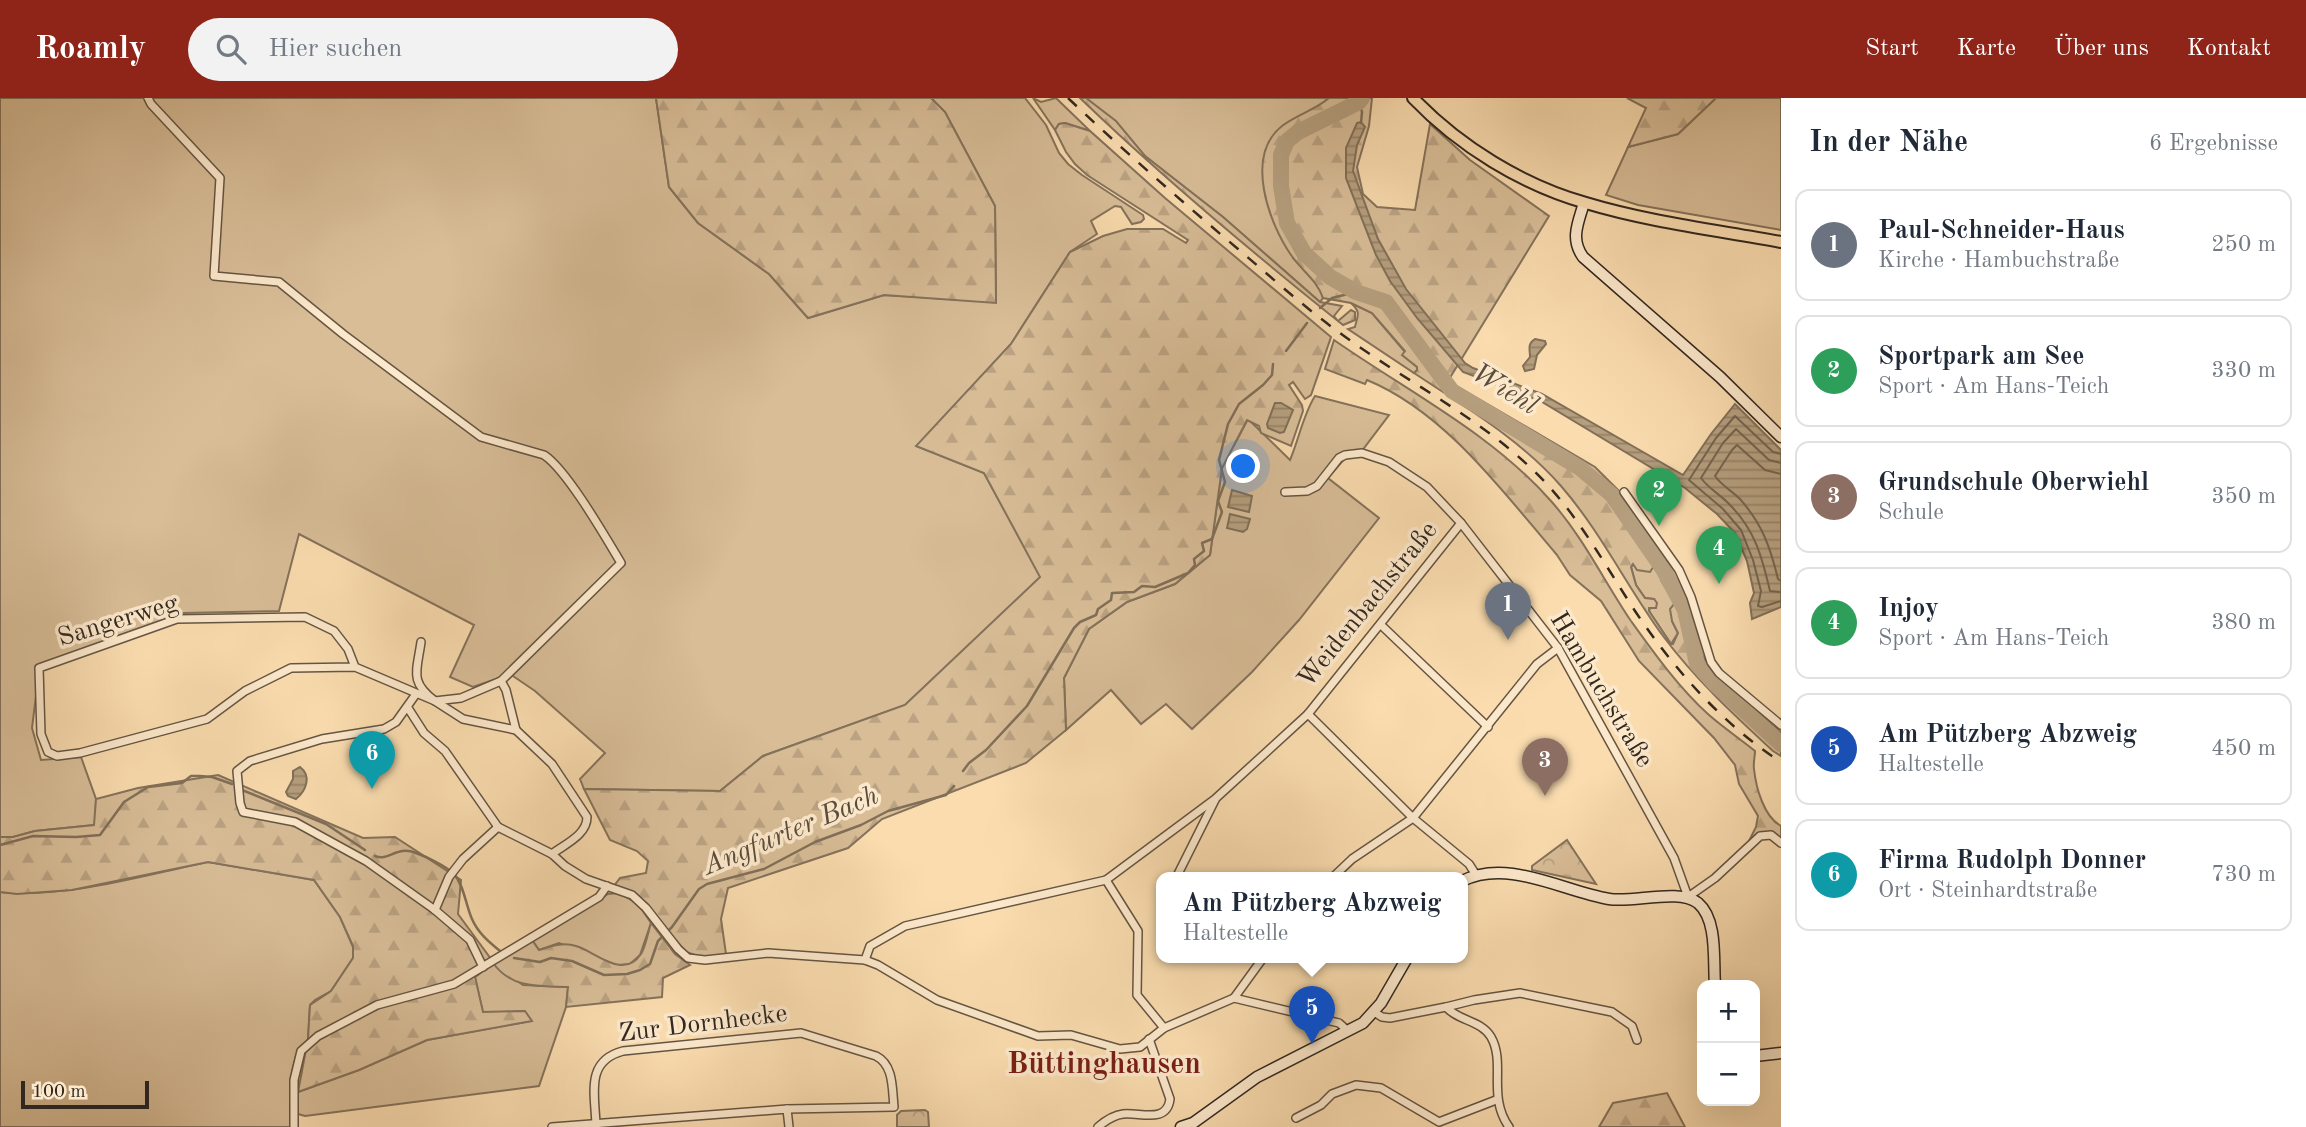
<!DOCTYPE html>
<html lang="de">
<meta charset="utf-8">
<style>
body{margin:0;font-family:"Old Standard TT",serif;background:#f2f2f3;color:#1f2937}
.controls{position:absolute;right:21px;bottom:21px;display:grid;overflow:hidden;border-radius:14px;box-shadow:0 7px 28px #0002}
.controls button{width:63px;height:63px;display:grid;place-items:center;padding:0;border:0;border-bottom:2px solid #e0e1e3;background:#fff;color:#1f2937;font:35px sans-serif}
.scale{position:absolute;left:21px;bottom:18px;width:128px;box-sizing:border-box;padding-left:7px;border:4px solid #32281f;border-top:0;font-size:19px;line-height:24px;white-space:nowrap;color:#32281f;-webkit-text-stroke:5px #fce8cb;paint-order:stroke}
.you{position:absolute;left:1244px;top:369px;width:24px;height:24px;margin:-18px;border:5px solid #fff;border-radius:50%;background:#1a73e8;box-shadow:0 0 0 10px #1a73e833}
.badge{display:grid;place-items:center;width:46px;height:46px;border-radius:50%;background:#8f2418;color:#fff;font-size:23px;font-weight:700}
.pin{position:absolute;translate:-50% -58px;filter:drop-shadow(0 2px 4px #0008)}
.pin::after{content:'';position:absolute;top:37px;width:24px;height:21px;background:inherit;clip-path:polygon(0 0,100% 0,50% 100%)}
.popup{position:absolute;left:1156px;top:774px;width:312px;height:91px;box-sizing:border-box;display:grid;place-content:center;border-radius:14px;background:#fff;filter:drop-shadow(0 2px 5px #0005);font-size:23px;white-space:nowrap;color:#747a83}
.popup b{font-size:26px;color:#1f2937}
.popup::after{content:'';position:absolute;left:50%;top:100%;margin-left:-14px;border:14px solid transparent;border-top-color:#fff}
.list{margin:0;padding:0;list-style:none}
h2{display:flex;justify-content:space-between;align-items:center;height:91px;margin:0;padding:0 28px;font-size:30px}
h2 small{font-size:23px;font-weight:400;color:#747a83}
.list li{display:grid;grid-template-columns:46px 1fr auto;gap:21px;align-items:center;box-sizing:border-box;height:112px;margin:0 14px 14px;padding:0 14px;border:2px solid #e0e1e3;border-radius:14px}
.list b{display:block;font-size:26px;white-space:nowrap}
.list p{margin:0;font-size:23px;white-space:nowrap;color:#747a83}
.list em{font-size:23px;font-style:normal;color:#747a83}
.icon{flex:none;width:38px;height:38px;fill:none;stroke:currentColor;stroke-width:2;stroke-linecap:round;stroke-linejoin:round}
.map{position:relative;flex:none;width:1781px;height:1029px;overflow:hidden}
header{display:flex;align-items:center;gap:42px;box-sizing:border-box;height:98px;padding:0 35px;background:#8f2418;color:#fff}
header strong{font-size:33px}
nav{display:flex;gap:38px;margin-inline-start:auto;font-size:24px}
.search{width:490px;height:63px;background:#f2f2f3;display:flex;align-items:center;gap:18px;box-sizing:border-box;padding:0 24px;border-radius:38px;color:#747a83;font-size:26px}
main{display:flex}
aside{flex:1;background:#fff}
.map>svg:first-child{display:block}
.grass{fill:#d8bd97;stroke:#85725b;stroke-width:2}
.forest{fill:url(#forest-firs);stroke:#85725b;stroke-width:2}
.park{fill:url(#park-crowns);stroke:#85725b;stroke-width:2}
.water{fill:url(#water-rules);stroke:#816f58;stroke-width:2}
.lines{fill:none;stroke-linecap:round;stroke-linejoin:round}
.shore{stroke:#74644e;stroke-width:2}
.stream{stroke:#816f58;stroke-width:2.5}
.river{stroke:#b69f7e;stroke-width:16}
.minor-casing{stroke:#645543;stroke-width:10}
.secondary-casing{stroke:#32281f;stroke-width:13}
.primary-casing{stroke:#32281f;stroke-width:14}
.minor{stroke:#fce8cb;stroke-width:7}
.secondary{stroke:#fce8cb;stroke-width:10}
.primary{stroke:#fadcaf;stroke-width:10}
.rail{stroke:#32281f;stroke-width:2.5;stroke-dasharray:12 12;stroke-linecap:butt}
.labels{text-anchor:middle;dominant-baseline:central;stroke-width:7;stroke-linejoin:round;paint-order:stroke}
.street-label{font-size:26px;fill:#32281f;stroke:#fce8cb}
.water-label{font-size:28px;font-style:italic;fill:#5a4c3c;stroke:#fce8cb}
.quarter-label{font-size:30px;font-weight:bold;fill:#7a1f14;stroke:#fce8cb}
</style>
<header>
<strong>Roamly</strong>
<div class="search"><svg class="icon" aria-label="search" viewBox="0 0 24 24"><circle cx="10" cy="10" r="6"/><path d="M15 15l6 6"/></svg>Hier suchen</div>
<nav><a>Start</a><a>Karte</a><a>Über uns</a><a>Kontakt</a></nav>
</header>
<main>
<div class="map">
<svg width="1781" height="1029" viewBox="0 0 1781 1029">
<defs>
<pattern id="forest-firs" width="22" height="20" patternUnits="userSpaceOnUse" patternTransform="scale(1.75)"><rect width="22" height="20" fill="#d8bd97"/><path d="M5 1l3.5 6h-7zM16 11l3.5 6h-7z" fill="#baa282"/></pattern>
<pattern id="park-crowns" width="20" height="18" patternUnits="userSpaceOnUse" patternTransform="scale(1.75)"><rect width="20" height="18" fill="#d8bd97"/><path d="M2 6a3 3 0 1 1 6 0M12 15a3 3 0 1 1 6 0" fill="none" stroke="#baa282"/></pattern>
<pattern id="water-rules" width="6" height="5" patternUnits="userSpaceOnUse" patternTransform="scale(1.75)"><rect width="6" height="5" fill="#b69f7e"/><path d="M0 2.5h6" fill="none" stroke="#958267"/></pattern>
</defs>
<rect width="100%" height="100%" fill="#fadcaf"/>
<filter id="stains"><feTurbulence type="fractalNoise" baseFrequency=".00286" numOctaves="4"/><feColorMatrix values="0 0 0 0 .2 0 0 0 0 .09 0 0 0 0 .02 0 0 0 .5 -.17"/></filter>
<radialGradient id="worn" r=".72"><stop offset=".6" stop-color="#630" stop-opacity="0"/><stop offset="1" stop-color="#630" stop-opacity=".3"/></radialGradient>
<g class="grass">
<polygon points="0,0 656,0 669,89 698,125 769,176 808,220 884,197 996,204 995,108 945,14 931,0 1025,0 1046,27 1059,55 1068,66 1082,77 1143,117 1144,121 1141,124 1132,126 1121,109 1115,108 1091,123 1097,136 1070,154 1011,246 917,348 984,375 1041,479 905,607 763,658 720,693 584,691 580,681 605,655 535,593 510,576 473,589 450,579 474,527 299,436 279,513 183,515 40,566 32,630 41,662 81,659 96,701 95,727 35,733 13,739 0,739"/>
<polygon points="1033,0 1041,4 1056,0 1090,33 1065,25 1059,26 1055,32"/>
<polygon points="1086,0 1329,0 1325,3 1293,160 1319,188 1323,200 1320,204 1223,119 1145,58"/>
<polygon points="1716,0 1781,0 1781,132 1638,107 1606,97 1628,49 1678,36"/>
<path d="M1351,205L1372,215L1405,254L1403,257L1417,269L1418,272L1414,275L1348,231L1355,229C1357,218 1362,215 1351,205Z"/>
<path d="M1315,298L1389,317L1358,358L1346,359L1328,380L1379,420L1299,522L1252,574L1192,631L1166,606L1141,626L1111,592L1066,632L1064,580L1089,531L1127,504L1175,486L1210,457L1222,370L1248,321L1290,362C1299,341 1303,317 1315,298Z"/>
<polygon points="1658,445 1671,465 1661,482 1675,505 1672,523 1678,535 1671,546 1649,513 1654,501 1645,500 1636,487 1631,469"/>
<path d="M208,764L314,782L340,819L353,849V860L331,893L315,902L310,907L308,941L296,958L292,974L290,1029H0V794C69,800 140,778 208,764Z"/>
<polygon points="619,795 638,806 651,825 640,857 630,866 617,867 559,845 539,852 532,842 608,796"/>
<polygon points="494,865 523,887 568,889 566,909 539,988 305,1018 298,1016 298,994 359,972 427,942 531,923 524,913 483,915 475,879"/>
</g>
<g class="forest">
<polygon points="656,0 931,0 945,14 995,108 996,205 884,197 808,220 769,176 698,125 669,89"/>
<path d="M1080,0H1086L1116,23L1145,58L1223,119L1320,204L1342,208L1334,218L1338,223L1351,212L1355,214V222L1343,227C1253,155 1163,80 1080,0Z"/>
<path d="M1329,0H1372L1369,28L1357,69L1363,96L1377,109L1415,112L1430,26L1470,62L1549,118L1448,283L1595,369L1618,392L1658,445L1661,457L1650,474L1637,472L1633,466L1631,469L1636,487L1645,500L1654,501L1657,505L1656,510H1649V513L1671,546H1673L1678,535L1672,523L1670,511L1675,505L1661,482L1663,464L1666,462C1689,477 1693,533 1703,558C1717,591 1756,610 1781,634V658L1773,653C1734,617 1695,581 1663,538C1627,489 1601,434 1561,388C1520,341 1465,309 1414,275L1417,272V269L1402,257L1405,253L1372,215L1351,205L1323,200C1317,182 1302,173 1291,157C1269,125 1244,58 1282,28C1296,17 1315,12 1329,0Z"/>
<polygon points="1627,0 1716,0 1678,36 1628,49 1646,10"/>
<polygon points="1065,25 1090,33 1165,100 1331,239 1311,297 1305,301 1293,284 1289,287 1302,307 1303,313 1291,348 1261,335 1259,328 1247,322 1222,370 1210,457 1175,486 1127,504 1089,531 1064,580 1066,632 1026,665 882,721 848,750 728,790 721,821 726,856 704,860 686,854 651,813 614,788 620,780 646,775 648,763 637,753 610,742 584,691 720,693 763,658 905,607 1040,479 984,375 916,348 1011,246 1070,154 1103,138 1127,131 1163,131 1186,145 1188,142 1087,77 1075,66 1066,54 1055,32 1059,26"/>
<path d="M1334,242C1407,293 1491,335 1551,403C1583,439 1604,483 1631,523C1654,555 1679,590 1709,617C1724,630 1740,641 1755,653C1755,659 1753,665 1754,671C1756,690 1764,719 1781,728V743L1772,737L1748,745L1756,729L1758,718L1739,686L1735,667L1714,640L1639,563L1601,503L1570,477L1557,457C1503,394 1445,314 1367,282L1365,286L1325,271Z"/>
<path d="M218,677L363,740L395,739L461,782L458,816L494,865L532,842L539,852C552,848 563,844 576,848C595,853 623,883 641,856C646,848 648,834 651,825L675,856L690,867L663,880L662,899L566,909L568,889C539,888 512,891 493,865L475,879L483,914L525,913L532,923L427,942L359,972L298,994L308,941L310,907L331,893L353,860V848L340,819L314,782L208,764L72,792L17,796L0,794V739H13L35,733L94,727L96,701L138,690Z"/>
<polygon points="1667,995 1685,1029 1599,1029 1613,1005"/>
</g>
<g class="park">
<polygon points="1567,742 1596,786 1532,772 1532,768"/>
<polygon points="925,1012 928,1014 929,1029 897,1029 897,1017 901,1013"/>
</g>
<g class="water">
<polygon points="1361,24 1365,29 1357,47 1353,73 1378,141 1406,191 1465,265 1473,270 1542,296 1683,377 1711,336 1735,306 1781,352 1781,509 1752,521 1750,505 1754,495 1747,463 1735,435 1717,416 1685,390 1542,304 1463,274 1417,220 1390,183 1376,157 1346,80 1346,50 1357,25"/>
<path d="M1535,241L1545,243L1546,246L1537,257L1534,271L1525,273L1523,268L1530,259C1530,251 1527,246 1535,241Z"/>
<polygon points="1275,305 1281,305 1293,312 1284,334 1280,335 1268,330 1267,326"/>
<polygon points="1232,392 1252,398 1249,414 1228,409"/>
<polygon points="1230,416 1250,421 1247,431 1243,434 1227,430"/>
<path d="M300,669C312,678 306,693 296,701L288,698L286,694L293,681V673Z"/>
</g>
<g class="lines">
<g class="shore">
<polyline points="1781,356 1773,354 1735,318 1716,340 1689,382 1723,411 1741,432 1753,462 1761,493 1758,508 1762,509 1781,503"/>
<path d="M1781,365L1769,362L1736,331L1723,345L1701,380C1709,391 1721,397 1730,407C1755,432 1762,459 1770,493L1781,494"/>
<path d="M1781,376L1765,372L1737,347L1732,352L1715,378C1721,387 1732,393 1740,401C1762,426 1770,448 1778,481L1781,483"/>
</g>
<g class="stream">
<polyline points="1359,4 1362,14 1361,25"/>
<polyline points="1320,210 1332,200 1356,194"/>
<polyline points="1286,253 1307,225"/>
<polyline points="963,673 969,665 986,652 1027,608 1074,530 1080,524 1096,517 1098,511 1111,502 1112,495 1134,494 1142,488 1155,489 1188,475 1195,467 1194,461 1204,453 1202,445 1212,441 1222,414 1218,403 1225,384 1219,362 1228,326 1239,306 1263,287 1272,277 1273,266"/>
<polyline points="242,692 326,726 365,752"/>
<polyline points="0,747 33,738 76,739 100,737 124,704 148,689 182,685 191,678 200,678 212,679 232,686"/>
<path d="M375,758C389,764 396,747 416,755C427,759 446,768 454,776C464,787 466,808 472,821C478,835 489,844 500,853"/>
<polyline points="514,860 540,864 551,860 572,863 604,877 627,876 640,872 650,866 658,843 672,829 699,791 707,786 764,771 815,744 861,727 888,713 946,697 954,688"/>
</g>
<polyline class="river" points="1362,0 1359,4 1298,34 1287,43 1281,57 1281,88 1287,125 1304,155 1330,179 1356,194 1386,204 1452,293 1580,370 1612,397 1663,471 1685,512 1697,566 1714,585 1781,646"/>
<g class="minor-casing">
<g id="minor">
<path d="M148,0L151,6L220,80L214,178L279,184L343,236L481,339L544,357C567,372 606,440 621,465L501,583L506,592L516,632"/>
<polyline points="1285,394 1307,393 1317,388 1339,360 1345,357 1362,355 1389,364 1427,389 1461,425 1558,550 1674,760 1688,799 1715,780 1760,738 1771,737 1781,745"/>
<polyline points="1624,394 1679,472 1691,499 1711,564 1719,575 1781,627"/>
<polyline points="1381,527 1488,629"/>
<path d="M421,544C417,573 409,584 435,603L461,600L501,583"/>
<path d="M355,569L348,551L334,533L305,519L177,521L39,570L41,636L48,654L57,658L80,655L207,621L245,593L291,570L355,569L435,603L463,621L516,632L552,666L587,719C587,737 565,746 552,756"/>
<polyline points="416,596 396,624 384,631 322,641 250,663 237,673 240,705 243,714 295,724 366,763 435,812 470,842 483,869"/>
<polyline points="408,610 424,635 445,653 498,729 552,756 565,768 586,781 632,797 646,810 678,851 688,860 705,862 768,855 865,862 878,867 937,902 1038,938 1071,937 1120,951 1140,949 1164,930 1234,900 1263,860"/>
<polyline points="1308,616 1461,425"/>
<polyline points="1180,780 1177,778 1215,702"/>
<polyline points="1332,780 1352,761 1413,720 1469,766 1476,777"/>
<polyline points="1106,782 1138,833 1137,897 1164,930"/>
<polyline points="435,812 449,779 463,761 498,729"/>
<polyline points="865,862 870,848 905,828 1106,782 1215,701 1308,616 1413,720 1537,566 1558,550"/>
<polyline points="1234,900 1339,925 1348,933"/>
<polyline points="1446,909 1474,902 1520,895 1612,914 1632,928 1637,942"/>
<path d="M1374,914L1382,919L1390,920L1446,909C1458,923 1481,922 1491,939C1506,965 1487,998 1509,1029"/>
<polyline points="1296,1020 1321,1007 1332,996 1356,987 1381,990 1439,1024 1496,1002"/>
<path d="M596,1027C595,996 585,963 623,953L801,935L876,958C894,967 892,991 894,1009L787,1011"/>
<polyline points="294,1029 294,982 301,953 318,938 377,907 454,886 599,799 607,788"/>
<polyline points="552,1029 787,1011 789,1029"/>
<path d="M1098,1029C1105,1023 1114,1017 1123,1016C1140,1014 1167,1026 1170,1001L1149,941"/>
</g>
</g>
<g class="secondary-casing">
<g id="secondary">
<path d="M1584,105C1578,125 1570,141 1583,159L1720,279L1781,339"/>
<path d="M1462,783C1508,760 1562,793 1609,801C1634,805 1679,790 1698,805C1718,822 1713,863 1715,887"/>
<polyline points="1755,958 1781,955"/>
<polyline points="1181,1029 1193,1025 1257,979 1363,925 1381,905 1407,860"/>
</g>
</g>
<g class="primary-casing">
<path id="primary" d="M1413,0C1459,48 1522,87 1586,105C1649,124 1716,132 1781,144"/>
</g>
<use href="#minor" class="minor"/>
<use href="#secondary" class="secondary"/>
<use href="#primary" class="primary"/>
<path class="rail" d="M1068,0C1123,52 1180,102 1238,151C1271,179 1304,209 1340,235C1403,282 1476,317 1533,372C1576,413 1603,464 1635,513C1674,571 1722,626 1781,664"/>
</g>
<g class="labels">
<g class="street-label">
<text transform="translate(1368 507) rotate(-51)">Weidenbachstraße</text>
<text transform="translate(118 523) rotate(-17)">Sangerweg</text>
<text transform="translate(1601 592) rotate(59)">Hambuchstraße</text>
<text transform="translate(703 926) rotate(-7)">Zur Dornhecke</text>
</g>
<g class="water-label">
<text transform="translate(1504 292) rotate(32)">Wiehl</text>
<text transform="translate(791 734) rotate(-23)">Angfurter Bach</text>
</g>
<g class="quarter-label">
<text x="1104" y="967">Büttinghausen</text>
</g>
</g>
<rect width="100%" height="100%" filter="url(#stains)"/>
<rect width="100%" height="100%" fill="url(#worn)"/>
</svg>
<div class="controls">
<button>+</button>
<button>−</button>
</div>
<div class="scale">100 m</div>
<div class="you"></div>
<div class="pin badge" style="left:1508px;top:542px;background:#6b7280">1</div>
<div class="pin badge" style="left:1659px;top:428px;background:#2e9e5b">2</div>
<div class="pin badge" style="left:1545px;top:698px;background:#8d6e63">3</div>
<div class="pin badge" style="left:1719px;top:486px;background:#2e9e5b">4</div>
<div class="pin badge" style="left:1312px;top:946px;background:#1a4fb4">5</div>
<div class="popup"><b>Am Pützberg Abzweig</b>Haltestelle</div>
<div class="pin badge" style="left:372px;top:691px;background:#0f9aa8">6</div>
</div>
<aside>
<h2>In der Nähe<small>6 Ergebnisse</small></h2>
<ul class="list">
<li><span class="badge" style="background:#6b7280">1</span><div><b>Paul-Schneider-Haus</b><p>Kirche · Hambuchstraße</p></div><em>250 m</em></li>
<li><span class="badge" style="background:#2e9e5b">2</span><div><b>Sportpark am See</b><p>Sport · Am Hans-Teich</p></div><em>330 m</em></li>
<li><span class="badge" style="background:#8d6e63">3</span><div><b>Grundschule Oberwiehl</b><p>Schule</p></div><em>350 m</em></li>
<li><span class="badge" style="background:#2e9e5b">4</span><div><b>Injoy</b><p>Sport · Am Hans-Teich</p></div><em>380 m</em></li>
<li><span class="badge" style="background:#1a4fb4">5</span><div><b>Am Pützberg Abzweig</b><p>Haltestelle</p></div><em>450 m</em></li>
<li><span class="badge" style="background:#0f9aa8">6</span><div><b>Firma Rudolph Donner</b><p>Ort · Steinhardtstraße</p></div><em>730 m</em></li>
</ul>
</aside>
</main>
